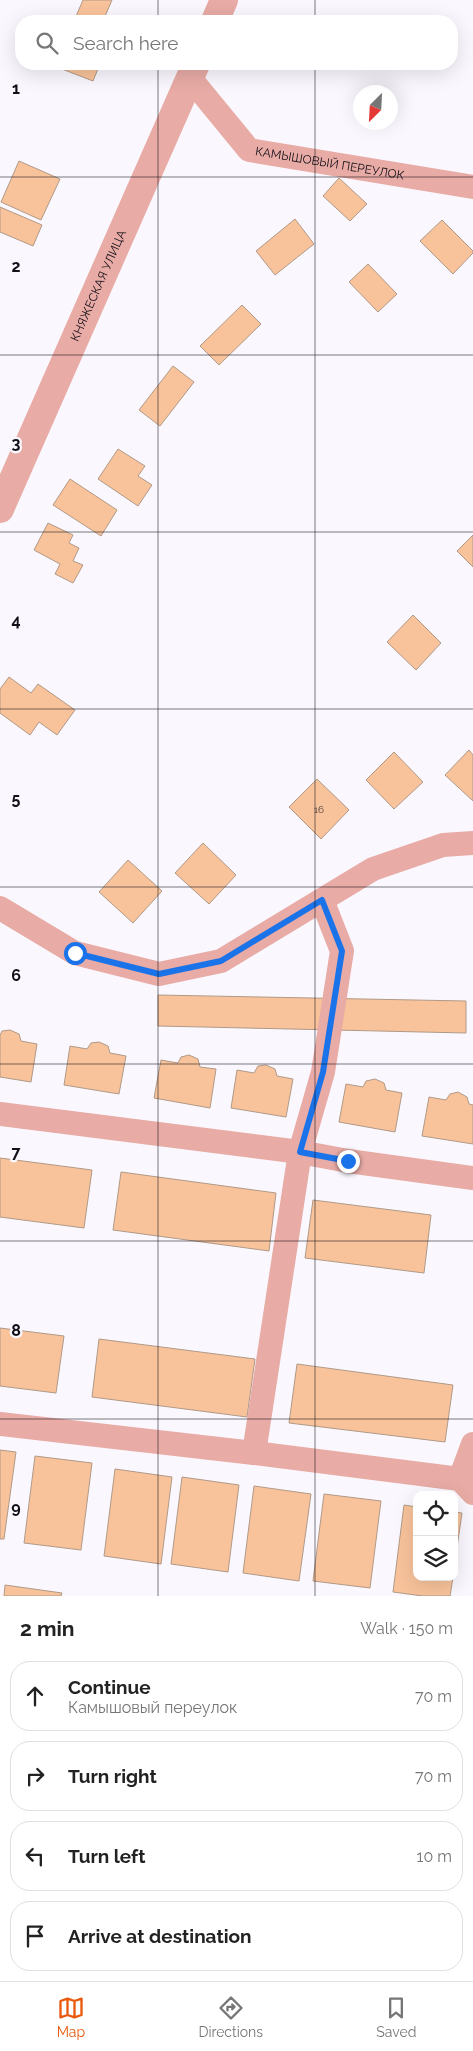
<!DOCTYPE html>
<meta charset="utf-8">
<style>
body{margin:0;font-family:Raleway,sans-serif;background:#f6f6f6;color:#222}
.controls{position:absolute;right:15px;bottom:15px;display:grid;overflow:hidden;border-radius:10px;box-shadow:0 5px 20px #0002}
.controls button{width:45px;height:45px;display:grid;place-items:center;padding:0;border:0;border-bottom:1px solid #e0e0e0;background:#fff;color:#222;font:25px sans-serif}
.compass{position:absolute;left:353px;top:85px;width:45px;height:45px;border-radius:50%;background:#fff;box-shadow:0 5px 20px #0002;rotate:204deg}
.stop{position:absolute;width:15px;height:15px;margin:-11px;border:4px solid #1a73e8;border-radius:50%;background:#fff}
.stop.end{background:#1a73e8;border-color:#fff;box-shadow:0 1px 5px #0008}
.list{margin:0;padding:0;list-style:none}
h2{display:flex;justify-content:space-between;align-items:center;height:65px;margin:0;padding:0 20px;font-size:21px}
h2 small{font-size:16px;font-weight:400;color:#767676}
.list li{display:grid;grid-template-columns:32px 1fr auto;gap:15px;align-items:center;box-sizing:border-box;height:70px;margin:0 10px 10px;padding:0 10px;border:1px solid #e0e0e0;border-radius:20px}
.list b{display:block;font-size:19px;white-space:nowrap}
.list p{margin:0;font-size:16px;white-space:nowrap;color:#767676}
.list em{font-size:16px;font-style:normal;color:#767676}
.icon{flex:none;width:28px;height:28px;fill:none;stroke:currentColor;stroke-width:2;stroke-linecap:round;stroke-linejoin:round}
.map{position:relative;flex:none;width:473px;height:1596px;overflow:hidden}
.search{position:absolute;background:#fff;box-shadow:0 5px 20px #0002;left:15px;right:15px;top:15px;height:55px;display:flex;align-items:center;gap:12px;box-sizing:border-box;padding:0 18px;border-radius:20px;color:#767676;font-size:19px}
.sheet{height:385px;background:#fff}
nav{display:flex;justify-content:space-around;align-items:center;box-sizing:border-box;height:70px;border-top:1px solid #e0e0e0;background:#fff;font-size:14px;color:#767676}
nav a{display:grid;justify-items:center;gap:2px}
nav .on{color:#ea580c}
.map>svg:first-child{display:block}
.building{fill:#f8c39b;stroke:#b19987}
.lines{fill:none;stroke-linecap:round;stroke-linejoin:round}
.minor{stroke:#e8aba5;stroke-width:24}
.tertiary{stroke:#e8aba5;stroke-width:28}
.route{stroke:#1a73e8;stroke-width:6}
.grid{fill:none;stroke:#131019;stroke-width:1;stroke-opacity:0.55}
.labels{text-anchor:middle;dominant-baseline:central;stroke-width:4.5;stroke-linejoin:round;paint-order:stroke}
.number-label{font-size:10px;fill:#4c3d3a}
.street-label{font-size:12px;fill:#131019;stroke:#faf8fe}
.grid-label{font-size:16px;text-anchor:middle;font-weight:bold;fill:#131019;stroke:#faf8fe;stroke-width:4.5;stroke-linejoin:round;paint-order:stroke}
</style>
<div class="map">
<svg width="473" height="1596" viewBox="0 0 473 1596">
<rect width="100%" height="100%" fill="#faf8fe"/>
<g class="building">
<polygon points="83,0 112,0 103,21 74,21"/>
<polygon points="49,64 100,64 93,81"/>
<polygon points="19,161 60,179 41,220 1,202"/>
<polygon points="339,178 367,204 350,221 323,196"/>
<polygon points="0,207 42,225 33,246 0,232"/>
<polygon points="295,219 314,244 275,275 256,251"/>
<polygon points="442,220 473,251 473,253 453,274 420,241"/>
<polygon points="368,264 397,294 378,312 349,282"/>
<polygon points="242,305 261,324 219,365 200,346"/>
<polygon points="173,366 194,382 160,426 139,410"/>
<polygon points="118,449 145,466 138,476 152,485 138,506 98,479"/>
<polygon points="70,479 117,510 101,536 53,505"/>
<polygon points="48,523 73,535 69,543 79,548 73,561 83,565 73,583 55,574 60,564 34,550"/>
<polygon points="473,535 473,567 457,551"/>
<polygon points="413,615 441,643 416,670 387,642"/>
<polygon points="9,677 31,693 38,684 75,710 57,735 39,722 30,735 0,713 0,689"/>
<polygon points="469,750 473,755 473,801 445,775"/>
<polygon points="394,752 423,782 394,809 366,780"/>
<polygon points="317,779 349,810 321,839 289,807"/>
<polygon points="203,843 236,875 209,904 175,873"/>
<polygon points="128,860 162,891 133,923 99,892"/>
<polygon points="158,995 466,1001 466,1033 158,1026"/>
<polygon points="10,1030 19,1034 21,1041 37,1044 31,1082 0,1077 0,1035 2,1031"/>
<polygon points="99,1042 108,1046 110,1053 126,1056 119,1094 64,1085 70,1046 87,1049 91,1043"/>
<polygon points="189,1055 198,1059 200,1067 216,1069 210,1108 154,1098 161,1060 178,1063 181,1057"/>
<polygon points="266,1065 275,1069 277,1076 293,1079 286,1117 231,1108 237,1070 254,1073 258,1066"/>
<polygon points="375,1079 384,1083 386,1090 402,1093 395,1132 339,1122 346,1084 363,1087 366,1081"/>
<polygon points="458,1092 467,1097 469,1104 473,1105 473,1144 422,1136 429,1097 446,1100 450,1094"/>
<polygon points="0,1158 92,1170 84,1228 0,1217"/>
<polygon points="121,1172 276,1193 269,1251 113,1230"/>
<polygon points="313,1200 431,1215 424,1273 305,1258"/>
<polygon points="0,1328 64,1336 56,1393 0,1386"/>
<polygon points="99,1339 255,1359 247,1417 92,1397"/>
<polygon points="297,1364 453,1385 445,1442 289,1423"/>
<polygon points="0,1450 16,1452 4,1539 0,1539"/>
<polygon points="35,1456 92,1463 81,1550 24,1543"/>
<polygon points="115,1469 172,1477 161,1564 104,1556"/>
<polygon points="182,1477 239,1485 228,1572 171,1564"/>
<polygon points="254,1486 311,1494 299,1581 243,1573"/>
<polygon points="324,1494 381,1501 370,1588 313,1581"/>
<polygon points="404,1505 417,1507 417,1577 453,1577 450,1596 423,1596 393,1592"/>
<polygon points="454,1512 462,1513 454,1568"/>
<polygon points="5,1585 62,1593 61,1596 4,1596"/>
</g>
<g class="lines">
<g class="minor">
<path id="s1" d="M190,78L249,150L473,187"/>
<polyline points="0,908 75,953 159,974 221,961 373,869 443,845 473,843"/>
<polyline points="0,1114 300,1152 348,1161 473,1178"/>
<polyline points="0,1424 254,1453 460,1479 473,1493"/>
<polyline points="254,1453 300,1152 323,1072 342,951 322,900"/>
<polyline points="460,1479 473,1444"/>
</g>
<g class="tertiary">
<polyline points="215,21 224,0"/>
<path id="s2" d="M0,509L196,64"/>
</g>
</g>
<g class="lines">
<polyline class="route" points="75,953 159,974 221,961 322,900 342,951 323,1072 300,1152 348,1161"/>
</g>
<path class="grid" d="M158,0V21M315,0V21M158,64V1596M315,64V1596M0,177H473M0,355H473M0,532H473M0,709H473M0,887H473M0,1064H473M0,1241H473M0,1419H473"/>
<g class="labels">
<g class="number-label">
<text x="319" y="809">16</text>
</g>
<g class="street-label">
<text stroke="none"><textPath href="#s1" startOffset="175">КАМЫШОВЫЙ ПЕРЕУЛОК</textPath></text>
<text stroke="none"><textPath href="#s2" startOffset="244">КНЯЖЕСКАЯ УЛИЦА</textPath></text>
</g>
</g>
<g class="grid-label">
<text x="16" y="94">1</text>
<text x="16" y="272">2</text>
<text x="16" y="449">3</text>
<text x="16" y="626">4</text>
<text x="16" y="804">5</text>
<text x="16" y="981">6</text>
<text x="16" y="1158">7</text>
<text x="16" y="1336">8</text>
<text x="16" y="1513">9</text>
</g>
</svg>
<div class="controls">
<button><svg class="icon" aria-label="locate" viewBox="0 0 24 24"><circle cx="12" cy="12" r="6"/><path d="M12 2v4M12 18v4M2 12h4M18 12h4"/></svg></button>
<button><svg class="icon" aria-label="layers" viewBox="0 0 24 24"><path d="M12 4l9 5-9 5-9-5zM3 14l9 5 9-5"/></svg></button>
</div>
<svg class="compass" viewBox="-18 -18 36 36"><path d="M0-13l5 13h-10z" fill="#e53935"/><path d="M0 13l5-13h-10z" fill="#767676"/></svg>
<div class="stop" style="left:75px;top:953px"></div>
<div class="stop end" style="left:348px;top:1161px"></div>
<div class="search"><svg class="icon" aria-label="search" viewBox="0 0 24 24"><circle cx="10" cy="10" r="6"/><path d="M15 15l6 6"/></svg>Search here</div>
</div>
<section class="sheet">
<h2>2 min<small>Walk · 150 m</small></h2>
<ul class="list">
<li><svg class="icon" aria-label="ahead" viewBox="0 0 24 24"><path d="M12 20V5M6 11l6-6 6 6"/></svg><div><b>Continue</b><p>Камышовый переулок</p></div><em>70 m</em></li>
<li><svg class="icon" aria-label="right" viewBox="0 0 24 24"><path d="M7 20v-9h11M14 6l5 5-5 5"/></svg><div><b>Turn right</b></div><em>70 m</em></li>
<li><svg class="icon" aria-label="left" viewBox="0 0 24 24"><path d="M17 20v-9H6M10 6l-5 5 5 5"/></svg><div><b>Turn left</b></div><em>10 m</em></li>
<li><svg class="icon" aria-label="arrive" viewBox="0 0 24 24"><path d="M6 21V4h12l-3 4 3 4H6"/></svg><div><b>Arrive at destination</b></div></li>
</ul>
</section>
<nav>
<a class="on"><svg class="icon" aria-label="map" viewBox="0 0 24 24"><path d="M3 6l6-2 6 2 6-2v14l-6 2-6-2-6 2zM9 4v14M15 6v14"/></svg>Map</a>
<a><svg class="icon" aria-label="directions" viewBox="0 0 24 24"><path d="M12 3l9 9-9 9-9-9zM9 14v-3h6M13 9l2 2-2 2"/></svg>Directions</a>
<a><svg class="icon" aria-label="saved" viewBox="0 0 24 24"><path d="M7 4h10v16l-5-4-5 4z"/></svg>Saved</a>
</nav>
